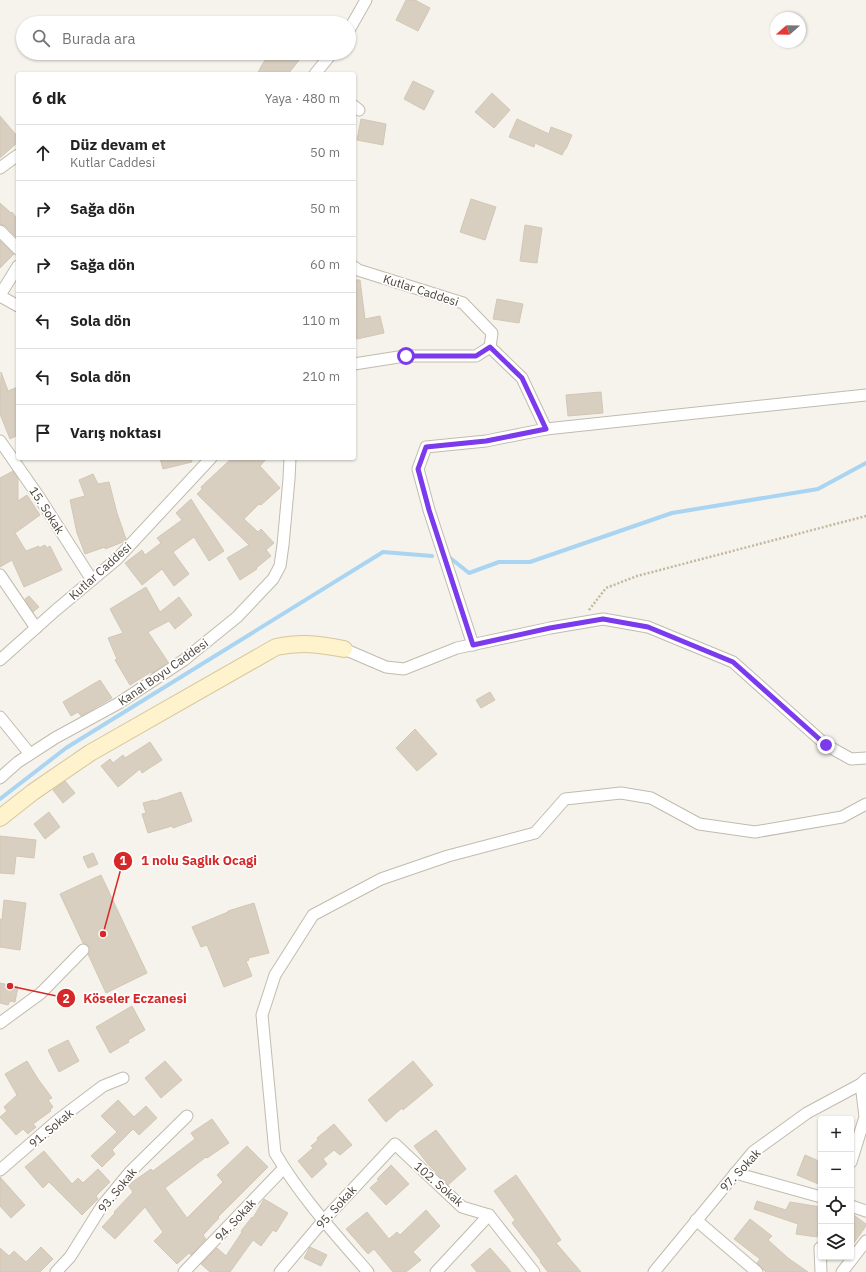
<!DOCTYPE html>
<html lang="tr">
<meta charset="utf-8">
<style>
body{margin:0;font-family:"IBM Plex Sans",sans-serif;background:#f6f6f6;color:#222}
.controls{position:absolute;right:12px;bottom:12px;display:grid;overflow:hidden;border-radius:4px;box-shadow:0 1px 3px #0004}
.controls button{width:36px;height:36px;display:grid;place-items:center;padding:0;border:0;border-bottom:1px solid #e0e0e0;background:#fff;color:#222;font:20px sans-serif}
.compass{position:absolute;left:770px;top:12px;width:36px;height:36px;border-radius:50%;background:#fff;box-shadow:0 1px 3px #0004;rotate:250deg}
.stop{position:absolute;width:12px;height:12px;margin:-9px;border:3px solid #7c3aed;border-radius:50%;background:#fff}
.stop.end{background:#7c3aed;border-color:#fff;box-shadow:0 1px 4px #0008}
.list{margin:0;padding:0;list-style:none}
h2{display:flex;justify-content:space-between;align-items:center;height:52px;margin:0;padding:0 16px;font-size:17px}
h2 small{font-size:13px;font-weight:400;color:#767676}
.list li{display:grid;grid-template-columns:26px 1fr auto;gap:12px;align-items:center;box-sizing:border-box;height:56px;padding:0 16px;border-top:1px solid #e0e0e0}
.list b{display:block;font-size:15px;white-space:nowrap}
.list p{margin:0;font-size:13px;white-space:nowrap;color:#767676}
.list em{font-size:13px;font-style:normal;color:#767676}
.icon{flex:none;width:22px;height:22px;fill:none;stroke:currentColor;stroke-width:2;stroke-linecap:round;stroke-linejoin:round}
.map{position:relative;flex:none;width:866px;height:1272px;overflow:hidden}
.search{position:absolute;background:#fff;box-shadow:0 1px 3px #0004;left:16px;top:16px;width:340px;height:44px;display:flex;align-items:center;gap:10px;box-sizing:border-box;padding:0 14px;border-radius:22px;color:#767676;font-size:15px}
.panel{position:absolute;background:#fff;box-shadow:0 1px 3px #0004;left:16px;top:72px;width:340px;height:388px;border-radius:4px}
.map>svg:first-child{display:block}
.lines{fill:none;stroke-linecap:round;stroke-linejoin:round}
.stream{stroke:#a9d4f2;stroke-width:4}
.building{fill:#d8cfc1;stroke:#d3c7b4}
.street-casing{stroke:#c2bbae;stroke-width:13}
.secondary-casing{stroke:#d6c79b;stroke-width:18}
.path{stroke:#c4b79f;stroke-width:2.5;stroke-dasharray:2 2;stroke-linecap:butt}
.street{stroke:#fff;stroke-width:11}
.secondary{stroke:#fff3cd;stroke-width:16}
.route{stroke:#7c3aed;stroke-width:5}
.labels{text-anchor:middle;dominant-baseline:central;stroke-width:3.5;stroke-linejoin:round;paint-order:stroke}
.street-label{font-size:12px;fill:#4b4439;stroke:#fff}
.leader{fill:none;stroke:#d62828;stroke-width:1.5}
.callout-dot{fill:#d62828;stroke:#fff;stroke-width:1.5}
.mark-label{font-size:12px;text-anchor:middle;font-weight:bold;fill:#fff}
.callout-label{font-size:13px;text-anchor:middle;font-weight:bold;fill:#d62828;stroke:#fff;stroke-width:3.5;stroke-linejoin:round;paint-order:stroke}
</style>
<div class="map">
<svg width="866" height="1272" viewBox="0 0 866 1272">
<rect width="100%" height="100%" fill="#f6f3ec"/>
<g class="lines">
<g class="stream">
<polyline points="449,557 469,573 499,562 530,562 672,513 818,489 866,463"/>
<polyline points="0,799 66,748 383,552 432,556"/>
</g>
</g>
<g class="building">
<polygon points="406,0 415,0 430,8 418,31 396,20"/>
<polygon points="271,53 292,53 300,59 288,74 257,74 263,63"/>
<polygon points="413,81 434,91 424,110 404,99"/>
<polygon points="492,93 510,110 494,128 475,112"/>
<polygon points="0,116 18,137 18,142 0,158"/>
<polygon points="361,119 386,124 383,145 357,140"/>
<polygon points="517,119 549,134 551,127 572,135 566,149 565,149 562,155 535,143 534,147 509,137"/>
<polygon points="471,199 496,207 485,240 460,232"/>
<polygon points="0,203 11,213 12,212 18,220 18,239 5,226 0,224"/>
<polygon points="525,225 542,228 537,263 520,261"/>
<polygon points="0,241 14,254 0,268"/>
<polygon points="354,280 360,280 365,319 380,316 384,333 357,339 354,326"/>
<polygon points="497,299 523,304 519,323 493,319"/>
<polygon points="1,372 8,391 18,387 18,435 10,439 0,414"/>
<polygon points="601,392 603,413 568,416 566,395"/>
<polygon points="160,458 191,458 192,462 163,469"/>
<polygon points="232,458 267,458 260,466 280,488 261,505 259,504 244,519 258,532 261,529 274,543 266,550 271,556 256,568 257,569 240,580 227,558 249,545 197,494 202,489 201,487"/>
<polygon points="13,471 18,479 18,501 27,495 40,515 15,533 26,551 39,546 39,548 45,545 47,548 50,546 62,570 24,587 12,560 0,567 0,478"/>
<polygon points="93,474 98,484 109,482 117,513 126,539 123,542 105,549 105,547 85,554 77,533 70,500 85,496 79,480"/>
<polygon points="191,499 224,551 209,561 194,537 173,552 189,574 174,586 162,569 142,585 125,563 142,550 145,555 161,543 157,538 182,520 176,513"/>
<polygon points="146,587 160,612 179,597 192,615 175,629 169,621 148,632 168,662 152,673 151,672 130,685 115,660 117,659 108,638 123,633 110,609"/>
<polygon points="29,596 39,607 33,612 25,599"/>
<polygon points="100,680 112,698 81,716 78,712 71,716 63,702"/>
<polygon points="490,692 495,700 481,708 476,700"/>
<polygon points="415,729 437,754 417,771 396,748"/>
<polygon points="150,742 162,760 142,773 140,769 118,787 101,766 110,759 113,763 123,755 125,758"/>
<polygon points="65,781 75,793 63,803 53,790"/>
<polygon points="181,792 192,821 173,828 172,826 148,833 142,814 146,813 143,803 154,800 155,801"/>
<polygon points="49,812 60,827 45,839 34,824"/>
<polygon points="0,836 36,840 34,858 16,856 14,874 0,873"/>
<polygon points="93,853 98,864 88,868 83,857"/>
<polygon points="101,875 147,973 106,993 88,954 90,948 88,945 83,943 60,894"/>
<polygon points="4,900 26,903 20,950 0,947 0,919 2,920"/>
<polygon points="254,903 269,953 248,958 249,960 246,961 252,976 224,987 207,945 201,947 192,927 228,912 228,911"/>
<polygon points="0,983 18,987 15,1002 10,1001 8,1005 0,1003"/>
<polygon points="132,1006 145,1030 128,1040 129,1042 110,1053 96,1027"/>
<polygon points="68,1040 79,1061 59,1072 48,1050"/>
<polygon points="27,1061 38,1079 52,1098 48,1100 53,1107 50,1110 51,1111 33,1124 36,1127 28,1134 23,1129 16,1135 0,1117 7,1111 4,1107 17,1095 5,1074"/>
<polygon points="165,1061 182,1080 161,1098 145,1078"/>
<polygon points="413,1061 433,1085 403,1110 402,1108 386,1122 368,1100"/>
<polygon points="118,1100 134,1117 146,1106 157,1118 139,1135 133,1129 112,1150 115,1154 102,1167 91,1156 117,1132 101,1116"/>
<polygon points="212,1119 229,1143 207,1158 206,1157 165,1188 187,1218 223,1182 217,1175 247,1146 268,1167 218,1217 219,1218 203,1235 206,1239 191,1255 189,1253 177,1264 154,1241 163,1232 145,1207 115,1239 102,1227 115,1213 114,1212 133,1192 128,1185 151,1169 153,1171 195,1139 191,1133"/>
<polygon points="334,1124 352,1145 340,1155 334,1150 323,1159 327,1164 312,1178 298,1161 313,1148 311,1146 318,1140 317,1138"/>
<polygon points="436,1130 466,1169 448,1185 427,1163 414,1146"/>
<polygon points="44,1151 72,1184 78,1178 83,1183 98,1169 110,1182 96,1196 98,1199 82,1215 49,1182 43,1188 25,1167"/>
<polygon points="805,1155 821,1162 821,1185 797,1175"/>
<polygon points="391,1165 409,1184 386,1205 370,1188 379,1180 377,1179"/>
<polygon points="516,1175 561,1240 556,1243 581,1272 548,1272 540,1262 541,1261 512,1223 515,1220 494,1191"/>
<polygon points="0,1177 25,1205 11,1218 0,1206"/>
<polygon points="264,1199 288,1213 276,1232 273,1230 261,1246 253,1240 230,1272 210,1272 201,1264 217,1248 226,1256 242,1232 241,1231 252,1217 253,1218"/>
<polygon points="757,1201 786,1210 790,1202 821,1207 817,1237 796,1234 798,1224 754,1209"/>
<polygon points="426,1210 440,1226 413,1252 421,1260 406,1272 393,1272 374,1249 368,1254 346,1229 367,1212 389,1239 397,1232 400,1235"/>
<polygon points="851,1213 866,1224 866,1226 851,1247"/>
<polygon points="750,1219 772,1236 768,1240 788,1258 808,1272 766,1272 757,1263 760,1259 734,1239"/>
<polygon points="41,1247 53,1259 40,1272 0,1272 0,1248 9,1256 14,1251 26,1262"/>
<polygon points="310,1247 327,1255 321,1266 304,1258"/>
<polygon points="490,1248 506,1266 511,1272 477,1272 471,1265"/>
</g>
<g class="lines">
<g class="street-casing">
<g id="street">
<polyline points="349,30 366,0"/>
<polyline points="315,74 332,53"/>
<polyline points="354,106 359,110"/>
<polyline points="0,168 18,155"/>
<polyline points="0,231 18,249"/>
<polyline points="354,267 358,270 463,303 492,333 490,347 476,356 405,356 354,364"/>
<polyline points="0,295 18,266"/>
<polyline points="0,296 18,306"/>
<polyline points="546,429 866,395"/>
<polyline points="0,441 39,497 92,580"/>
<polyline points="0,575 36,628"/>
<polyline points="473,645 429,510 418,469 426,447 486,441 546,429 522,378 490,347"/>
<polyline points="344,649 386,667 404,669 457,648 550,628 603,619 648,627 733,662 826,745 851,759 866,758"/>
<polyline points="0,660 56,610 117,559 211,458"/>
<polyline points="0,717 30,754"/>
<polyline points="0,778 18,762 55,738 119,703 184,660 237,617 273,579 280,566 283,545 289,479 290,458"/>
<polyline points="0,1023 41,993 83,950"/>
<polyline points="851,1162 865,1117 861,1084"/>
<polyline points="0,1170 58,1120 103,1086 123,1078"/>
<polyline points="735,1173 821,1197"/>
<polyline points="851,1206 866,1211"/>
<polyline points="696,1220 757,1272"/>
<polyline points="820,1248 821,1272"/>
<polyline points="56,1272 70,1257 102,1206 130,1172 187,1116"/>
<polyline points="184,1272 284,1168"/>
<polyline points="280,1272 323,1221 395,1144 462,1207 489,1215 534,1272"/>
<path d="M368,1272C335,1234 301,1197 275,1153L262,1015L275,975L313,915L381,879L448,856L535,833L565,799L621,793L651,798L699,824L755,832L842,817L866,804"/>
<polyline points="436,1272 489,1215"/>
<polyline points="654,1272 753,1152 807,1113 861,1084 866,1079"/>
<polyline points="842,1272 866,1241"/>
</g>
</g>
<g class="secondary-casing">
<path id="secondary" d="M0,818L33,792L90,753L276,647C302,642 318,644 344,649"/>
</g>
<polyline class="path" points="589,610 606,588 637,576 866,516"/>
<use href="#street" class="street"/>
<use href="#secondary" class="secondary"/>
</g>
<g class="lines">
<polyline class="route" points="406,356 476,356 490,347 522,378 546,429 486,441 426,447 418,469 429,510 473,645 550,628 603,619 648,627 733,662 826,745"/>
</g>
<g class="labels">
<g class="street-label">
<text transform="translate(421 290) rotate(18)">Kutlar Caddesi</text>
<text transform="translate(47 510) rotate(57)">15. Sokak</text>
<text transform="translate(100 571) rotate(-42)">Kutlar Caddesi</text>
<text transform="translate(163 672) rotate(-35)">Kanal Boyu Caddesi</text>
<text transform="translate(51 1128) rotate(-40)">91. Sokak</text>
<text transform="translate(740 1170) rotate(-47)">97. Sokak</text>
<text transform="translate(439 1184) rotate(41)">102. Sokak</text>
<text transform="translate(117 1190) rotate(-51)">93. Sokak</text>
<text transform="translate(336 1207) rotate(-48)">95. Sokak</text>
<text transform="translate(235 1220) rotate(-47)">94. Sokak</text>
</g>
</g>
<path class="leader" d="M103 934L123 861M10 986L66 998"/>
<g class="callout-dot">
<circle cx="103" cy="934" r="4"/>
<circle cx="10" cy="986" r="4"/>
<circle cx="123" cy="861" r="10"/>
<circle cx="66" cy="998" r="10"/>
</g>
<g class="mark-label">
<text x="123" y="865">1</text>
<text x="66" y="1003">2</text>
</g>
<g class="callout-label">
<text x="199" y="865">1 nolu Saglık Ocagi</text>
<text x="135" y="1003">Köseler Eczanesi</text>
</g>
</svg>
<div class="controls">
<button>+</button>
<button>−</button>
<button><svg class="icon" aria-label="locate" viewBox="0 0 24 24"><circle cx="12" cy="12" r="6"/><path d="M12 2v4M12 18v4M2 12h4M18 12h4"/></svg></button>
<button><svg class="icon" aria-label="layers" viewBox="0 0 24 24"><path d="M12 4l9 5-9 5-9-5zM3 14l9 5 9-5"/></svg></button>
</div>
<svg class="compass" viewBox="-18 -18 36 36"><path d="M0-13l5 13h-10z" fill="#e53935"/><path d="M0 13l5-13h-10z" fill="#767676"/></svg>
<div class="stop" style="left:406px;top:356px"></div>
<div class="stop end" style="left:826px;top:745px"></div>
<div class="search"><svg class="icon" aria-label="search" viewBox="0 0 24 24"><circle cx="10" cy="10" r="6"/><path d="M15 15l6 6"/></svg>Burada ara</div>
<section class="panel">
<h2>6 dk<small>Yaya · 480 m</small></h2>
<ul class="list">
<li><svg class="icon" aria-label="ahead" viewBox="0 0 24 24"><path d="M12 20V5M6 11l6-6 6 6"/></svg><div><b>Düz devam et</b><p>Kutlar Caddesi</p></div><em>50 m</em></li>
<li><svg class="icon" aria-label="right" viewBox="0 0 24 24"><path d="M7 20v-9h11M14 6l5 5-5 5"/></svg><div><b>Sağa dön</b></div><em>50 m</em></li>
<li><svg class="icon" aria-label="right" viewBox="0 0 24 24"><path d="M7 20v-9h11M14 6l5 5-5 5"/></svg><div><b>Sağa dön</b></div><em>60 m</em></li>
<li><svg class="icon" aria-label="left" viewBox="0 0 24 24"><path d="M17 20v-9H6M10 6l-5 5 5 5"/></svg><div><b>Sola dön</b></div><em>110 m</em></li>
<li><svg class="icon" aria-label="left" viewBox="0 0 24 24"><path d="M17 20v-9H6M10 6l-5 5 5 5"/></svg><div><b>Sola dön</b></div><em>210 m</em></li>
<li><svg class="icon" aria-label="arrive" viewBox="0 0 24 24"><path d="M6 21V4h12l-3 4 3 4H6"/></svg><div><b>Varış noktası</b></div></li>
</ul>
</section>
</div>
